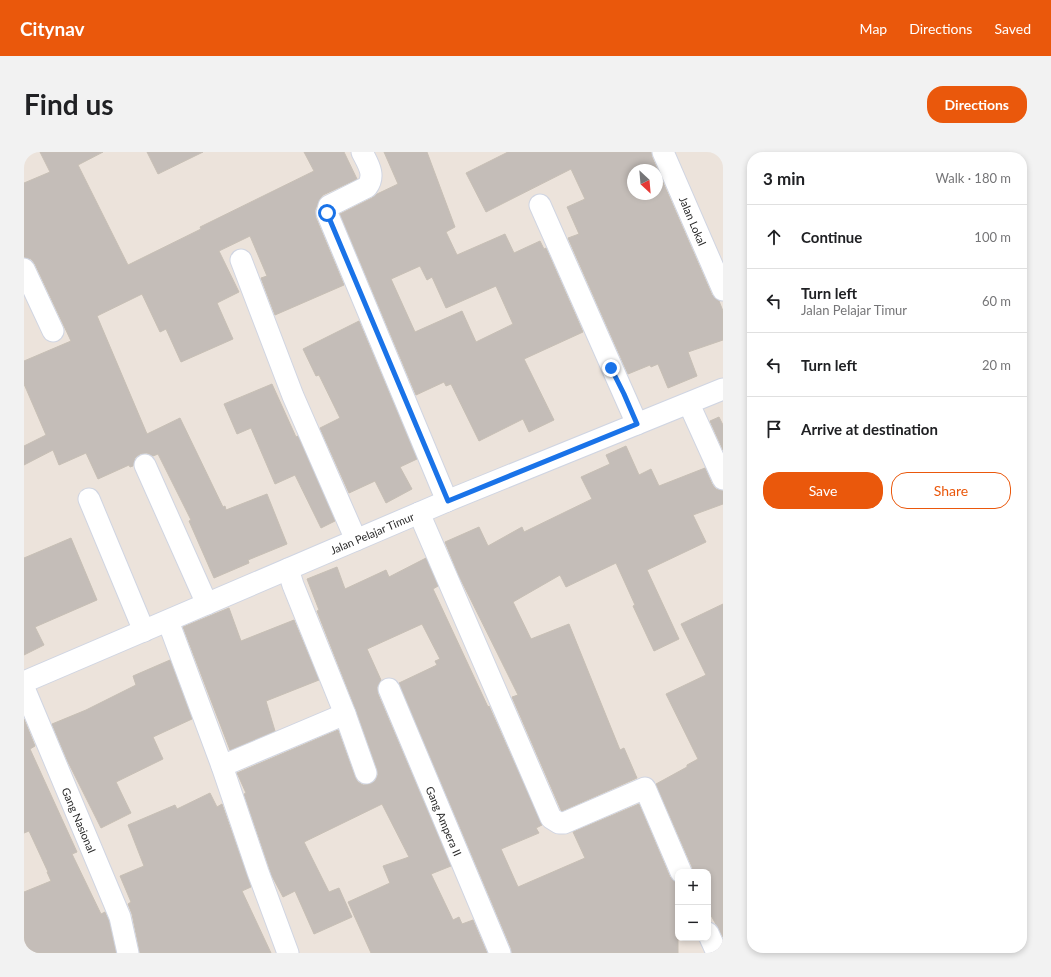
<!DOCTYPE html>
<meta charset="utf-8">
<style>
body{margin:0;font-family:Lato,sans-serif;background:#f2f2f2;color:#202124}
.controls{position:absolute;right:12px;bottom:12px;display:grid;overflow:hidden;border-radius:8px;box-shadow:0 2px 6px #0003}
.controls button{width:36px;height:36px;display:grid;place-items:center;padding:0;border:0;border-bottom:1px solid #e0e0e0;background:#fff;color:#202124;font:20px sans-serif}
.compass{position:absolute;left:603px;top:12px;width:36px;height:36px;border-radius:50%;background:#fff;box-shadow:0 2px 6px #0003;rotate:154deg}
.stop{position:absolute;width:12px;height:12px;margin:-9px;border:3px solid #1a73e8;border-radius:50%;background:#fff}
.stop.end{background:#1a73e8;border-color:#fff;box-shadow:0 1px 4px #0008}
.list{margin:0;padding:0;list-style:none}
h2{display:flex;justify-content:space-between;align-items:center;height:52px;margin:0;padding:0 16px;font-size:17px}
h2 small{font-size:13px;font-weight:400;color:#757577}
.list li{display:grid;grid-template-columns:26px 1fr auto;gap:12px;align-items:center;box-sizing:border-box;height:64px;padding:0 16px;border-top:1px solid #e0e0e0}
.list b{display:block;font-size:15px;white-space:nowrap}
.list p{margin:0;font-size:13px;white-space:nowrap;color:#757577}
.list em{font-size:13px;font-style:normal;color:#757577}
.actions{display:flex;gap:8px;padding:12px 16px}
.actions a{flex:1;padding:9px 0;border:1px solid #ea580c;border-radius:16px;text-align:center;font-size:14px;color:#ea580c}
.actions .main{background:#ea580c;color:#fff}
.icon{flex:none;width:22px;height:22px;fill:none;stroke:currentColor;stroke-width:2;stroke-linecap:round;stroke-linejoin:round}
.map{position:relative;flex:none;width:699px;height:801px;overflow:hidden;border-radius:16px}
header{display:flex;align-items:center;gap:24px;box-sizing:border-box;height:56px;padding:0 20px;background:#ea580c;color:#fff}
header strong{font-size:19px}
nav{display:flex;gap:22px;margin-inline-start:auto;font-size:14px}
.intro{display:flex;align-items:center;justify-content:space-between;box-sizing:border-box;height:96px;padding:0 24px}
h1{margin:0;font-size:28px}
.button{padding:10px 18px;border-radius:16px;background:#ea580c;color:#fff;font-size:14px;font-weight:700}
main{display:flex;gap:24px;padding:0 24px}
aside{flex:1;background:#fff;border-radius:16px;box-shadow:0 2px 6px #0003}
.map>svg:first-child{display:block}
.building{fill:#c4bdb8;stroke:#c7bfb5;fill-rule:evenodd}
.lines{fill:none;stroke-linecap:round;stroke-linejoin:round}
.minor-casing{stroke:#d0d5e2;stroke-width:23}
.minor{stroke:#fff;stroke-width:21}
.route{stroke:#1a73e8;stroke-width:5}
.labels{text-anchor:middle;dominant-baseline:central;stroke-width:3;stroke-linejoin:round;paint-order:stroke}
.street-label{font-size:11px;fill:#292929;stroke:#fff}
</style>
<header>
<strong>Citynav</strong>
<nav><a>Map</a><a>Directions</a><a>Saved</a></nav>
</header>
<div class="intro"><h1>Find us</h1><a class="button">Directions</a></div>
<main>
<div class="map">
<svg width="699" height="801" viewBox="0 0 699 801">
<rect width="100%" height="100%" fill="#ece3db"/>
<g class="building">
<polygon points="16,0 79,0 54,13 104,113 177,77 176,75 290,19 280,0 320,0 333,27 299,43 296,47 291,58 292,66 320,133 251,163 237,126 243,124 226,84 195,99 215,140 193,151 209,187 157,210 142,177 136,180 118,142 73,164 123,282 156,266 199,355 201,354 202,358 243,342 263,392 224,408 225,411 190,426 165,369 167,368 134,302 129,304 123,301 116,302 111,306 109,314 106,315 105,313 74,327 62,301 35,313 29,298 0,313 0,294 22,283 0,232 0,209 47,189 11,112 7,107 0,105 0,31 26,20"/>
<polygon points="123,0 179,0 134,22"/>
<path d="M360,0H403L431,75L422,80L433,103L481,82L490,101L516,89L520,97L522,96L559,180L500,207L530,268L505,280L499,267L455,289L427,232L422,234L420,230L392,243L316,62L348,46L353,42L374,32ZM396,114L403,128L408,125L422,156L472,134L489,172L452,190L438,159L391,180L367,127Z"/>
<path d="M484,0H627L628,5L688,143L692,147L695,149L699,159V188L664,200L673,224L644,236L634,212L627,215L626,213L604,222L544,86L555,82L543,55L561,47L547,17L462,60L442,21ZM609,18H633V42H609Z"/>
<polygon points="335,169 393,307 376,315 388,337 362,351 351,329 325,341 296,276 316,266 295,223 292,224 279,197"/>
<polygon points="248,232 272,285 274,284 311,369 297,376 271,323 251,332 227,276 213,282 200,252"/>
<polygon points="695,265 699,273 699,298 686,269"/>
<polygon points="602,294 615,323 627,317 635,334 681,316 688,332 692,337 699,339 699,352 669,363 682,390 623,418 655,487 630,499 609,454 611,453 592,411 542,435 536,423 489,450 507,487 545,472 596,598 600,596 613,626 538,659 537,658 488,545 494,543 435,424 421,390 455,375 464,394 498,375 500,380 568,347 557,325 586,312 582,303"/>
<polygon points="47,386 73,448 11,475 20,493 0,503 0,406"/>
<polygon points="402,406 414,434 409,437 464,555 465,554 518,673 512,676 515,681 477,697 494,735 561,706 549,680 615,652 646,725 650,729 654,731 654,801 488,801 487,796 471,758 375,531 413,513 411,509 416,507 398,472 343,497 357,528 353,535 354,542 427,714 407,722 429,768 435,765 438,772 449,768 463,801 347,801 324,750 366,731 359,714 385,705 358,652 280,690 305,740 315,736 328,765 290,782 271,739 259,745 248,724 220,642 222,641 213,621 314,578 331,625 334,630 339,633 346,632 351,629 354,623 353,617 332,558 293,459 295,458 283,427 313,415 321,437 362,418 365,425"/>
<polygon points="699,452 699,785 684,758 684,720 669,720 668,715 632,632 663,615 663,613 674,607 642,542 682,523 657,472"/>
<polygon points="205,456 217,489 270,468 295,528 242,549 251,579 206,598 159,475"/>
<polygon points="146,508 168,567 129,585 139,607 92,630 107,661 77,676 44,610 28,572 62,558 112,533 109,524"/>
<polygon points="0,567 11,594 6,597 53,700 48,702 77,762 81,760 85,769 92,801 0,801 0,740 27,729 23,720 24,720 5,679 0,681"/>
<polygon points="186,641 193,655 198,652 227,735 218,739 247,801 116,801 108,762 104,752 107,750 96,724 120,714 104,673 151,653 153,657"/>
</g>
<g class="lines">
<g class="minor-casing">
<g id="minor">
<path d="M338,0C344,12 352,23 343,35L305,54L303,61L423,349"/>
<polyline points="639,0 699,138"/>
<polyline points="516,53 613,272"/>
<polyline points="217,108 269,244 332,388"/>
<polyline points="0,117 29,179"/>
<polyline points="665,252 699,327"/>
<polyline points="121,313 183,452"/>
<polyline points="65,347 120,479"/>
<polyline points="395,361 527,666 535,671 540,671 621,636 657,720"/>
<polyline points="264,417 269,433 321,562 342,621"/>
<polyline points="144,469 198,614 234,720 264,801"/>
<polyline points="0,530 423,349 699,237"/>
<polyline points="0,536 96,765 104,801"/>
<polyline points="365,537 476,801"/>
<polyline points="198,614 321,562"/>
<polyline points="684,781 693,801"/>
</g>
</g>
<use href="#minor" class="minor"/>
</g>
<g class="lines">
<polyline class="route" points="303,61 424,349 613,272 600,242 587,216"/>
</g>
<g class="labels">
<g class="street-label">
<text transform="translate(669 69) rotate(67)">Jalan Lokal</text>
<text transform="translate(348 381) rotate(-23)">Jalan Pelajar Timur</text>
<text transform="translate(55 668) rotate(67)">Gang Nasional</text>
<text transform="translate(420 669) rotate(67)">Gang Ampera II</text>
</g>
</g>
</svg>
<div class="controls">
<button>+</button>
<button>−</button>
</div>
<svg class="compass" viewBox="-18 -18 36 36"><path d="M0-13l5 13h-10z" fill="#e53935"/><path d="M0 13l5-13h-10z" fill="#757577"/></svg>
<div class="stop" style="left:303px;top:61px"></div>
<div class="stop end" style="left:587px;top:216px"></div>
</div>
<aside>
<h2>3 min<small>Walk · 180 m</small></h2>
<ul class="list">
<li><svg class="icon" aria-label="ahead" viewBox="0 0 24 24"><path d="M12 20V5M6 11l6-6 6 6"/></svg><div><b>Continue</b></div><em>100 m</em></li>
<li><svg class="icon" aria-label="left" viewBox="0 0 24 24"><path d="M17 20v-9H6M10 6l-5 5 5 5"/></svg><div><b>Turn left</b><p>Jalan Pelajar Timur</p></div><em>60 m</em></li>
<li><svg class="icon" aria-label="left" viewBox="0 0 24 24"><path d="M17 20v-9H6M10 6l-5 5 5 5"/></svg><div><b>Turn left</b></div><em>20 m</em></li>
<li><svg class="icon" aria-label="arrive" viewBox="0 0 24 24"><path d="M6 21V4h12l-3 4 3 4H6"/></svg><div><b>Arrive at destination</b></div></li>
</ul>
<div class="actions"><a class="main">Save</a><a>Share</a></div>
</aside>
</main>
